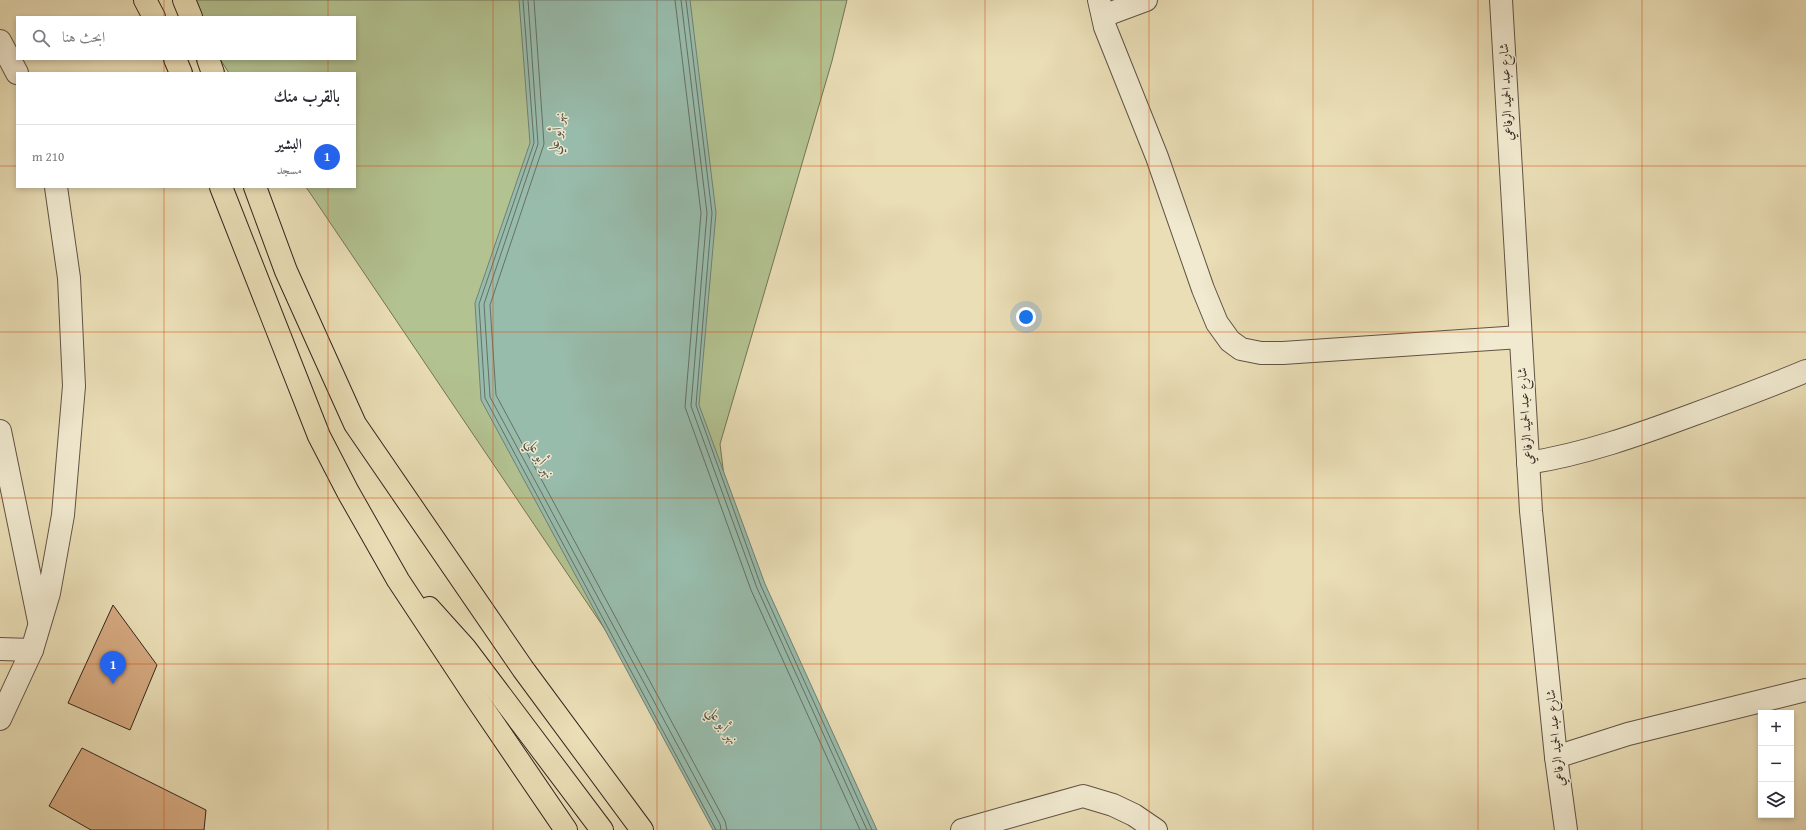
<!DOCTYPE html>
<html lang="ar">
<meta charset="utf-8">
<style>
body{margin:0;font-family:"Gentium Book Plus",Amiri,serif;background:#f2f2f3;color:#2b2b33;direction:rtl}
.controls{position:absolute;right:12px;bottom:12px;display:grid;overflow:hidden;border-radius:0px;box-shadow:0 2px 6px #0003}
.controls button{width:36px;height:36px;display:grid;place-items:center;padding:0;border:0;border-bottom:1px solid #e1e1e2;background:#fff;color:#2b2b33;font:20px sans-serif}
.you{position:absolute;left:1026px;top:317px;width:14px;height:14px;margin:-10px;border:3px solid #fff;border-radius:50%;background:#1a73e8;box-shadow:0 0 0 6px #1a73e833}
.badge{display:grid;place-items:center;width:26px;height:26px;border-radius:50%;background:#2563eb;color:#fff;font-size:13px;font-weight:700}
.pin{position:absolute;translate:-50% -33px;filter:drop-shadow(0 1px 2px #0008)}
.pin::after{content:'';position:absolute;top:21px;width:14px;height:12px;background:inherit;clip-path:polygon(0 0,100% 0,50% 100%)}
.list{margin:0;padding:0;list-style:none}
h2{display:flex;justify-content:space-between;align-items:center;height:52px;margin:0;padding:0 16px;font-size:17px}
h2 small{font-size:13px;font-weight:400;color:#7c7c81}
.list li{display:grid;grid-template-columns:26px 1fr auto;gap:12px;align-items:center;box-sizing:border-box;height:64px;padding:0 16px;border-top:1px solid #e1e1e2}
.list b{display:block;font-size:15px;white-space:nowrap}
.list p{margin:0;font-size:13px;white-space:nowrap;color:#7c7c81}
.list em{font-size:13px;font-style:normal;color:#7c7c81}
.icon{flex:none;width:22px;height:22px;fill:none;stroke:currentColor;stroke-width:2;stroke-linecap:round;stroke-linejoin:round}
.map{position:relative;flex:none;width:1806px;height:830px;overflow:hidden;direction:ltr}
.search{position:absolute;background:#fff;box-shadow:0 2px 6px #0003;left:16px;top:16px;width:340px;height:44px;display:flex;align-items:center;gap:10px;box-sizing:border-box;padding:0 14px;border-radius:0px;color:#7c7c81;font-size:15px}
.panel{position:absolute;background:#fff;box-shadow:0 2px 6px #0003;left:16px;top:72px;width:340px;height:116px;border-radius:0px;direction:rtl}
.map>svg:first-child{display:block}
.green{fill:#b3c291;stroke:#737458}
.water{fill:#98bcac;stroke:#708074}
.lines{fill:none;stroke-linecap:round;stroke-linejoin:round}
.shore{stroke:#667066;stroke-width:1}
.building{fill:#d6aa81;stroke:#33251f}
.minor-casing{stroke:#615345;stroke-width:24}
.tertiary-casing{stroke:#615345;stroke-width:24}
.primary-casing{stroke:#33251f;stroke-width:24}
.minor{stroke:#f1ead0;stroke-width:22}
.tertiary{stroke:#f1ead0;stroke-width:22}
.primary{stroke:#eadeb6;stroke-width:22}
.grid{fill:none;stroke:#d6540e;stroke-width:1;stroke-opacity:0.55}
.labels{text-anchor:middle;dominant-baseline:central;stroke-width:3;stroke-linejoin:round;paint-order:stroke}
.street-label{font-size:13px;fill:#33251f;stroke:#f1ead0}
.water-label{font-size:14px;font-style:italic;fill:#515249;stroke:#f1ead0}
</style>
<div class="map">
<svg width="1806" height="830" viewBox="0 0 1806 830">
<rect width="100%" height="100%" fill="#eadeb6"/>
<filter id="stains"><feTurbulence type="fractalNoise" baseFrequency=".005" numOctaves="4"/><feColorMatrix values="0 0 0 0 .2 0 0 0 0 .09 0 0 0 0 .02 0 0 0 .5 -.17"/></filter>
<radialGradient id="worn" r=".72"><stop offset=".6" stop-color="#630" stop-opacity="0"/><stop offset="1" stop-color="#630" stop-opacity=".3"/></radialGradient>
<polygon class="green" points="180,0 847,0 832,61 720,444 758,751 648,693 306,187 355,187 355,73 229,73 220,59 355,59 355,17 192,17"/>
<polygon class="water" points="519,0 690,0 716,213 699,405 765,584 877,830 713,830 481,400 475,303 530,143"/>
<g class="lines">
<g class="shore">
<polyline points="523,0 534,143 479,304 485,398 716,830"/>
<polyline points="528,0 538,144 484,304 490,397 720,824 721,830"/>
<polyline points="534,0 544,144 490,305 496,395 725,821 727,830"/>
<polyline points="675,0 701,213 685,407 751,590 860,830"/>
<polyline points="681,0 707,213 691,406 757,588 867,830"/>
<polyline points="686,0 712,213 696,405 761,586 872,830"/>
</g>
</g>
<g class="building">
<polygon points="113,605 157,665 130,730 68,703"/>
<polygon points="82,748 206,810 204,830 91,830 49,806"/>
</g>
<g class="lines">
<g class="minor-casing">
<g id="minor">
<polyline points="1099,0 1105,27 1157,157 1203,289 1217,323 1230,341 1241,349 1261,353 1283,353 1520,337"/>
<polyline points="1501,0 1531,511 1556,757 1566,830"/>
<polyline points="1103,16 1146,0"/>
<polyline points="0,41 17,73"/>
<polyline points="0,431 39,621"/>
<path d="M1528,463C1585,454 1638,435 1692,415C1730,401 1768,387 1806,371"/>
<polyline points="0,649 32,650"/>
<polyline points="0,719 32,650 49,593 63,515 74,386 69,278 56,187"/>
<polyline points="1556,757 1628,734 1806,690"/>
</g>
</g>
<g class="tertiary-casing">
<polyline id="tertiary" points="962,830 1083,796 1113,805 1134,815 1156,830"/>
</g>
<g class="primary-casing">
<g id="primary">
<polyline points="145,0 154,17"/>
<polyline points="184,0 191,17"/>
<polyline points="175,59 181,73"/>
<polyline points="208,59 213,73"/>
<polyline points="221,187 319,436 348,492 398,580 474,695 566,830"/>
<polyline points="255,187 286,271 355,424 523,669 642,830"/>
<polyline points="429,608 465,648 602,830"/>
</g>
</g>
<use href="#minor" class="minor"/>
<use href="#tertiary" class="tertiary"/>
<use href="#primary" class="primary"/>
</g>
<path class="grid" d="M164,0V17M328,0V17M493,0V830M657,0V830M821,0V830M985,0V830M1149,0V830M1313,0V830M1478,0V830M1642,0V830M164,59V73M328,59V73M0,166H17M355,166H1806M164,187V830M328,187V830M0,332H1806M0,498H1806M0,664H1806"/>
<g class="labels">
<g class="street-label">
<text transform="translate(1506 92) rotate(-93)">شارع عبد الحميد الرفاعي</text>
<text transform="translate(1525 416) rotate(-94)">شارع عبد الحميد الرفاعي</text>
<text transform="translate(1555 738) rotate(-96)">شارع عبد الحميد الرفاعي</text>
</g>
<g class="water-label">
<text transform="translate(556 133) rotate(-80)">نهر أبو علي</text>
<text transform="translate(541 458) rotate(61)">نهر أبو علي</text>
<text transform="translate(723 725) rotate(54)">نهر أبو علي</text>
</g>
</g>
<rect width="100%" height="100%" filter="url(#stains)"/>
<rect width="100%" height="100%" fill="url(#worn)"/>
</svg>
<div class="controls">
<button>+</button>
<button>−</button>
<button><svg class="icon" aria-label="layers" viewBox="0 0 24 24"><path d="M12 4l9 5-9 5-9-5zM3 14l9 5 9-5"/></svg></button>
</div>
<div class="you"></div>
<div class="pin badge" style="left:113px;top:684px">1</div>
<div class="search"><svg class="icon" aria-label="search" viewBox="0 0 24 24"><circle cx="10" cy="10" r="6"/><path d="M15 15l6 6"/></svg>ابحث هنا</div>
<section class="panel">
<h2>بالقرب منك<small></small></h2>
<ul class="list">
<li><span class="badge">1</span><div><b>البشير</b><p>مسجد</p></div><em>210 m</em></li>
</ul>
</section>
</div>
